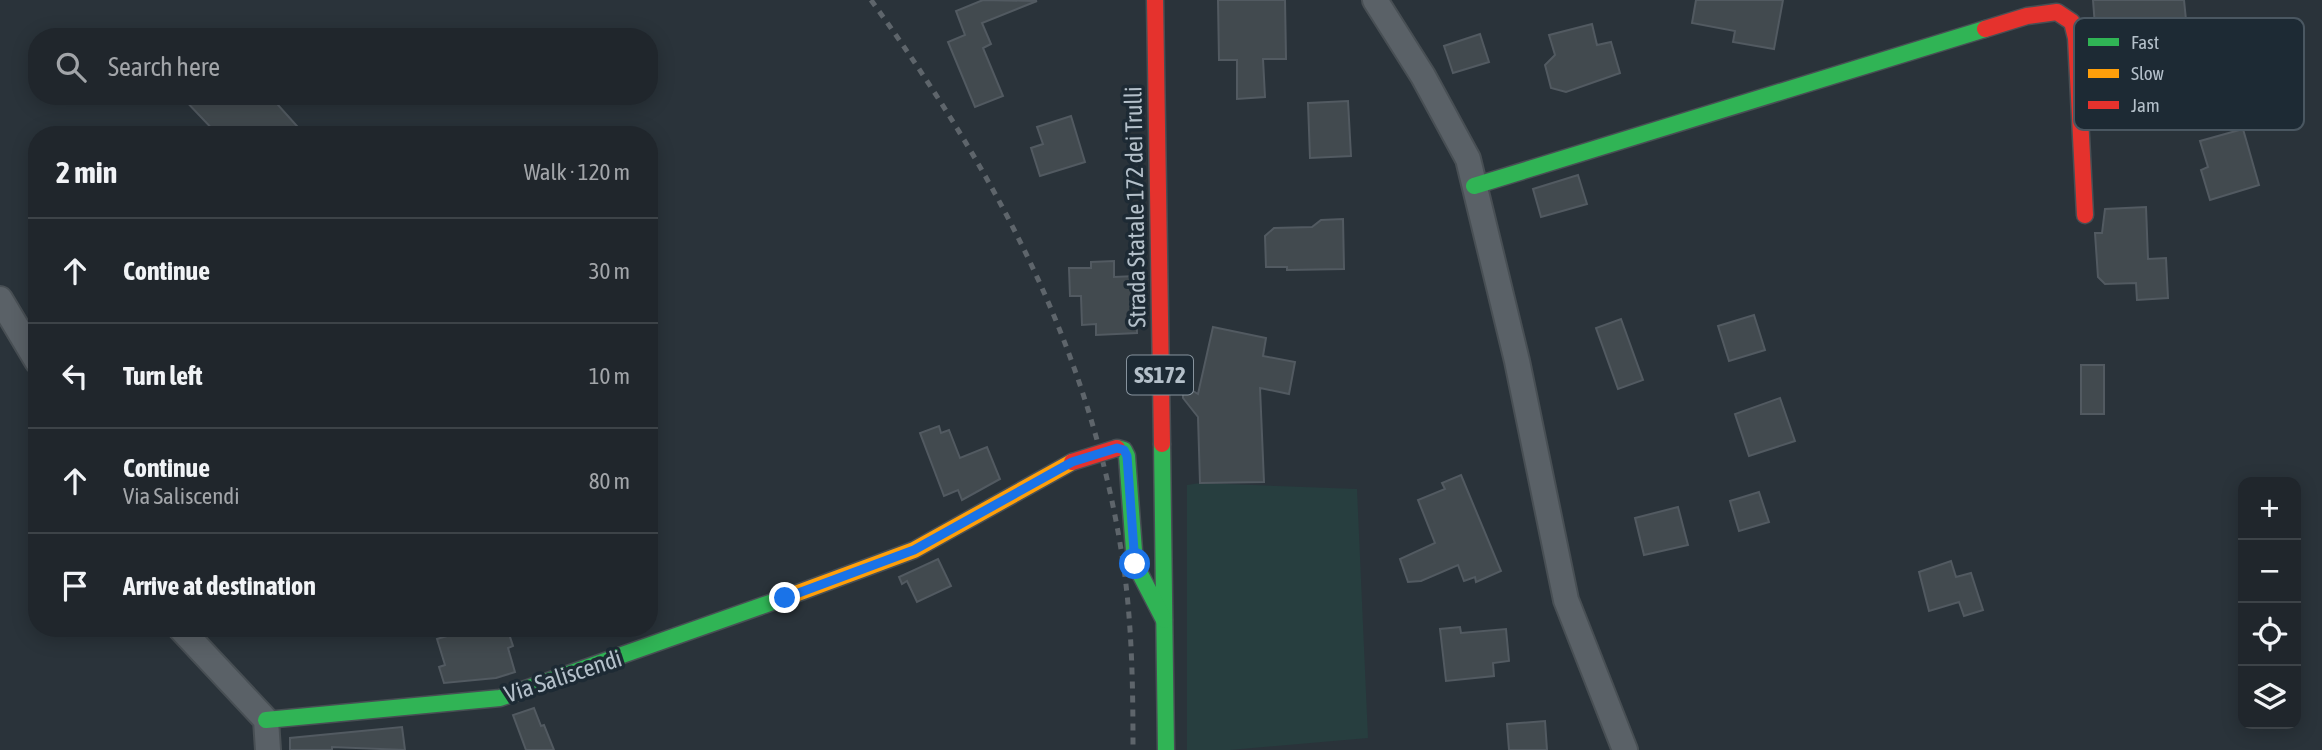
<!DOCTYPE html>
<meta charset="utf-8">
<style>
body{margin:0;font-family:"Asap Condensed",sans-serif;background:#2d3238;color:#f1f3f6}
.controls{position:absolute;right:21px;bottom:21px;display:grid;overflow:hidden;border-radius:14px;box-shadow:0 4px 18px #0003}
.controls button{width:63px;height:63px;display:grid;place-items:center;padding:0;border:0;border-bottom:2px solid #3d4348;background:#20262c;color:#f1f3f6;font:35px sans-serif}
.stop{position:absolute;width:21px;height:21px;margin:-16px;border:5px solid #1a73e8;border-radius:50%;background:#fff}
.stop.end{background:#1a73e8;border-color:#fff;box-shadow:0 2px 7px #0008}
.list{margin:0;padding:0;list-style:none}
h2{display:flex;justify-content:space-between;align-items:center;height:91px;margin:0;padding:0 28px;font-size:30px}
h2 small{font-size:23px;font-weight:400;color:#a2a5a9}
.list li{display:grid;grid-template-columns:46px 1fr auto;gap:21px;align-items:center;box-sizing:border-box;height:105px;padding:0 28px;border-top:2px solid #3d4348}
.list b{display:block;font-size:26px;white-space:nowrap}
.list p{margin:0;font-size:23px;white-space:nowrap;color:#a2a5a9}
.list em{font-size:23px;font-style:normal;color:#a2a5a9}
.icon{flex:none;width:38px;height:38px;fill:none;stroke:currentColor;stroke-width:2;stroke-linecap:round;stroke-linejoin:round}
.map{position:relative;flex:none;width:2322px;height:750px;overflow:hidden}
.search{position:absolute;background:#20262c;box-shadow:0 4px 18px #0003;left:28px;top:28px;width:630px;height:77px;display:flex;align-items:center;gap:18px;box-sizing:border-box;padding:0 24px;border-radius:28px;color:#a2a5a9;font-size:26px}
.panel{position:absolute;background:#20262c;box-shadow:0 4px 18px #0003;left:28px;top:126px;width:630px;height:511px;border-radius:28px}
.map>svg:first-child{display:block}
.green{fill:#273e3f}
.building{fill:#424a4f;stroke:#525a61;stroke-width:2}
.lines{fill:none;stroke-linecap:round;stroke-linejoin:round}
.street-casing{stroke:#484f54;stroke-width:28}
.fast-casing{stroke:#484f54;stroke-width:19}
.slow-casing{stroke:#484f54;stroke-width:19}
.jam-casing{stroke:#484f54;stroke-width:19}
.street{stroke:#5a6167;stroke-width:24}
.fast{stroke:#30b455;stroke-width:16}
.slow{stroke:#ff9f0a;stroke-width:16}
.jam{stroke:#e5322d;stroke-width:16}
.rail{stroke:#5e656b;stroke-width:5;stroke-dasharray:7 7;stroke-linecap:butt}
.jam-bridge-casing{stroke:#484f54;stroke-width:19;stroke-linecap:butt}
.jam-bridge{stroke:#e5322d;stroke-width:16}
.route{stroke:#1a73e8;stroke-width:9}
.labels{text-anchor:middle;dominant-baseline:central;stroke-width:7;stroke-linejoin:round;paint-order:stroke}
.shield{fill:#1d2a34;stroke:#87939d;stroke-width:2}
.shield-label{font-size:23px;font-weight:bold;fill:#b4c0ca}
.street-label{font-size:24px;fill:#b4c0ca;stroke:#1d2a34}
.key{fill:#1d2a34;stroke:#4a5761;stroke-width:2}
.key-label{font-size:19px;fill:#b4c0ca}
</style>
<div class="map">
<svg width="2322" height="750" viewBox="0 0 2322 750">
<rect width="100%" height="100%" fill="#2a333a"/>
<polygon class="green" points="1200,483 1357,489 1368,738 1230,750 1187,750 1187,485"/>
<g class="building">
<polygon points="983,0 1037,1 982,23 991,44 983,48 1003,96 975,107 948,42 965,35 956,11"/>
<polygon points="1218,0 1285,0 1286,59 1263,59 1265,97 1237,99 1237,60 1219,60"/>
<polygon points="1696,0 1783,0 1774,49 1733,42 1735,31 1692,23"/>
<polygon points="2093,0 2184,0 2186,20 2095,26"/>
<polygon points="1592,24 1597,45 1611,42 1620,73 1566,92 1551,88 1545,65 1555,55 1549,35"/>
<polygon points="1480,34 1489,62 1453,73 1444,46"/>
<polygon points="181,96 270,96 305,135 218,135"/>
<polygon points="1348,101 1351,156 1310,158 1308,103"/>
<polygon points="1071,116 1085,162 1040,176 1031,148 1043,144 1037,127"/>
<polygon points="2243,129 2259,185 2210,200 2201,170 2208,167 2200,141"/>
<polygon points="1578,175 1587,204 1541,217 1533,189"/>
<polygon points="2146,207 2148,259 2166,258 2168,298 2137,300 2136,283 2105,284 2098,277 2095,233 2102,233 2105,209"/>
<polygon points="1343,219 1344,269 1287,270 1287,267 1266,267 1265,236 1274,228 1312,227 1321,220"/>
<polygon points="1114,261 1114,277 1135,276 1137,333 1096,335 1096,324 1082,325 1081,296 1070,296 1069,268 1091,268 1091,262"/>
<polygon points="1754,315 1765,350 1729,361 1718,326"/>
<polygon points="1621,319 1643,380 1618,389 1596,328"/>
<polygon points="1213,327 1266,338 1263,356 1295,362 1289,394 1260,388 1264,482 1200,483 1198,417 1183,398 1183,385 1198,394"/>
<rect x="2081" y="365" width="23" height="49"/>
<polygon points="1780,398 1795,441 1749,456 1735,414"/>
<polygon points="939,426 941,433 949,430 960,458 987,447 1000,479 962,500 958,490 944,496 920,433"/>
<polygon points="1461,475 1501,571 1476,582 1475,577 1464,581 1458,565 1421,581 1408,582 1400,559 1435,543 1418,500 1445,489 1442,483"/>
<polygon points="1759,492 1769,522 1739,531 1730,501"/>
<polygon points="1678,507 1688,545 1644,555 1635,518"/>
<polygon points="938,559 951,586 917,602 907,581 902,584 899,577"/>
<polygon points="1951,561 1956,577 1971,573 1983,610 1964,616 1959,602 1929,611 1919,572"/>
<polygon points="1460,627 1461,633 1506,629 1509,661 1493,663 1494,676 1446,681 1440,629"/>
<polygon points="474,628 507,628 513,646 508,648 515,672 496,678 444,683 439,667 445,665 437,639"/>
<polygon points="534,708 541,726 544,725 554,750 526,750 513,715"/>
<polygon points="1545,721 1547,750 1509,750 1507,724"/>
<polygon points="402,727 405,750 332,747 332,750 290,750 290,738"/>
</g>
<g class="lines">
<g class="street-casing">
<g id="street">
<polyline points="1375,0 1423,76 1468,159 1517,361 1566,600 1625,750"/>
<polyline points="0,299 37,361"/>
<polyline points="180,628 266,720 268,750"/>
</g>
</g>
<g class="fast-casing">
<g id="fast">
<polyline points="1474,186 1985,29"/>
<polyline points="1162,444 1166,750"/>
<polyline points="1117,448 1124,450 1127,456 1135,564 1164,620"/>
<polyline points="266,720 500,698 787,597"/>
</g>
</g>
<g class="slow-casing">
<polyline id="slow" points="787,597 914,550 1072,462"/>
</g>
<g class="jam-casing">
<g id="jam">
<polyline points="1155,0 1162,444"/>
<polyline points="1985,29 2027,16 2057,12 2072,22 2076,38 2085,215"/>
</g>
</g>
<use href="#street" class="street"/>
<use href="#fast" class="fast"/>
<use href="#slow" class="slow"/>
<use href="#jam" class="jam"/>
<path class="rail" d="M871,0C993,169 1087,341 1121,549C1132,615 1133,684 1133,750"/>
<g class="jam-bridge-casing">
<polyline id="jam-bridge" points="1072,462 1117,448"/>
</g>
<use href="#jam-bridge" class="jam-bridge"/>
</g>
<g class="lines">
<polyline class="route" points="785,598 914,550 1072,462 1117,448 1124,450 1127,456 1135,564"/>
</g>
<g class="labels">
<rect class="shield" x="1127" y="355.5" width="66" height="39" rx="5"/>
<g class="shield-label">
<text x="1160" y="375">SS172</text>
</g>
<g class="street-label">
<text transform="translate(1135 207) rotate(-91)">Strada Statale 172 dei Trulli</text>
<text transform="translate(563 676) rotate(-18)">Via Saliscendi</text>
</g>
</g>
<rect x="2074" y="18" width="230" height="112" rx="10" class="key"/>
<rect x="2088" y="38" width="31" height="8" fill="#30b455"/>
<rect x="2088" y="69" width="31" height="9" fill="#ff9f0a"/>
<rect x="2088" y="101" width="31" height="8" fill="#e5322d"/>
<g class="key-label">
<text x="2131" y="49">Fast</text>
<text x="2131" y="80">Slow</text>
<text x="2131" y="112">Jam</text>
</g>
</svg>
<div class="controls">
<button>+</button>
<button>−</button>
<button><svg class="icon" aria-label="locate" viewBox="0 0 24 24"><circle cx="12" cy="12" r="6"/><path d="M12 2v4M12 18v4M2 12h4M18 12h4"/></svg></button>
<button><svg class="icon" aria-label="layers" viewBox="0 0 24 24"><path d="M12 4l9 5-9 5-9-5zM3 14l9 5 9-5"/></svg></button>
</div>
<div class="stop" style="left:1135px;top:564px"></div>
<div class="stop end" style="left:785px;top:598px"></div>
<div class="search"><svg class="icon" aria-label="search" viewBox="0 0 24 24"><circle cx="10" cy="10" r="6"/><path d="M15 15l6 6"/></svg>Search here</div>
<section class="panel">
<h2>2 min<small>Walk · 120 m</small></h2>
<ul class="list">
<li><svg class="icon" aria-label="ahead" viewBox="0 0 24 24"><path d="M12 20V5M6 11l6-6 6 6"/></svg><div><b>Continue</b></div><em>30 m</em></li>
<li><svg class="icon" aria-label="left" viewBox="0 0 24 24"><path d="M17 20v-9H6M10 6l-5 5 5 5"/></svg><div><b>Turn left</b></div><em>10 m</em></li>
<li><svg class="icon" aria-label="ahead" viewBox="0 0 24 24"><path d="M12 20V5M6 11l6-6 6 6"/></svg><div><b>Continue</b><p>Via Saliscendi</p></div><em>80 m</em></li>
<li><svg class="icon" aria-label="arrive" viewBox="0 0 24 24"><path d="M6 21V4h12l-3 4 3 4H6"/></svg><div><b>Arrive at destination</b></div></li>
</ul>
</section>
</div>
